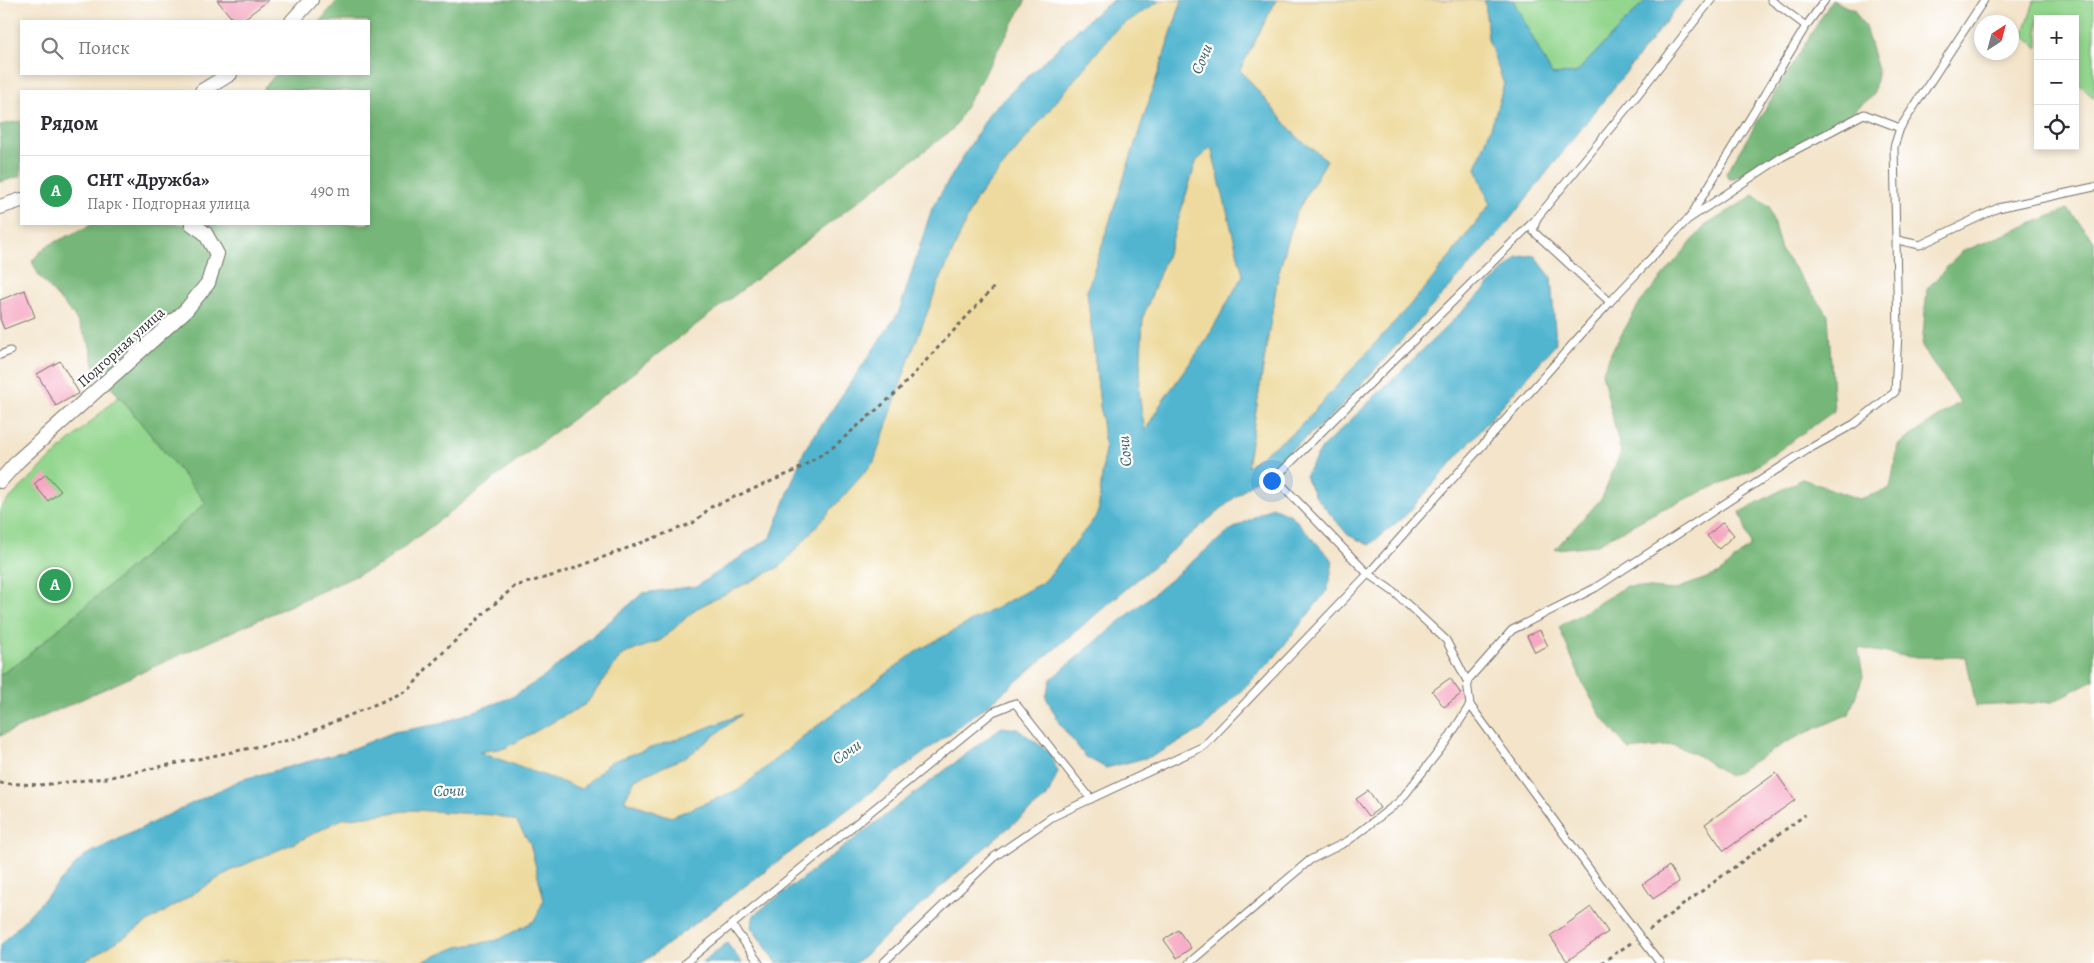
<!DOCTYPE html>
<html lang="ru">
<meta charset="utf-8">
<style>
body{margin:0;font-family:Alegreya,serif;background:#f7f7f7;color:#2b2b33}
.controls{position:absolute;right:15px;top:15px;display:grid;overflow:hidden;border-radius:0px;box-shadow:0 2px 8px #0003}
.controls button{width:45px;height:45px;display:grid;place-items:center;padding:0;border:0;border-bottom:1px solid #e1e1e2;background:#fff;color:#2b2b33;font:25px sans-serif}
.compass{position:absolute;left:1974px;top:15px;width:45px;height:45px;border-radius:50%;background:#fff;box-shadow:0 2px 8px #0003;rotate:36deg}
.you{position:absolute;left:1271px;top:480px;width:18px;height:18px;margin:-12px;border:4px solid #fff;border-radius:50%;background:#1a73e8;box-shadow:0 0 0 8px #1a73e833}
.badge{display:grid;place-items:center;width:32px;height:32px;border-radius:50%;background:#ea580c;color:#fff;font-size:16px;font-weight:700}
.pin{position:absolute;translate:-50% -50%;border:2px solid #fff;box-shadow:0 1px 5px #0006}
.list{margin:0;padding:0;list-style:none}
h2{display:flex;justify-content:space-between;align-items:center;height:65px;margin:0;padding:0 20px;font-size:21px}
h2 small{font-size:16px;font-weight:400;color:#7c7c81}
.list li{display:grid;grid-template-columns:32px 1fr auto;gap:15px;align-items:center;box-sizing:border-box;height:70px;padding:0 20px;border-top:1px solid #e1e1e2}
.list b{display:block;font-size:19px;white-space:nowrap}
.list p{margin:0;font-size:16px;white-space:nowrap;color:#7c7c81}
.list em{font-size:16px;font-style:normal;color:#7c7c81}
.icon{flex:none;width:28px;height:28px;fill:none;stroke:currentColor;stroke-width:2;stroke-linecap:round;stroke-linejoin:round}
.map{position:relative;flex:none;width:2094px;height:963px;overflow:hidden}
.search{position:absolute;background:#fff;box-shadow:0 2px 8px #0003;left:20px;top:20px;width:350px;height:55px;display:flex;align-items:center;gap:12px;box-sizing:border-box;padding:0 18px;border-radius:0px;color:#7c7c81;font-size:19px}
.panel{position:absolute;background:#fff;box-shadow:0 2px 8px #0003;left:20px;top:90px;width:350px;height:135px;border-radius:0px}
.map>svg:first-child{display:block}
.green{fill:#93d68e;stroke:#5f805c}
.forest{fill:#76b779;stroke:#507152}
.sand{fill:#eeda9e;stroke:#8c8264}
.water{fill:#51b5d0;stroke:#3e707e;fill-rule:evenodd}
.building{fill:#f6a8c3}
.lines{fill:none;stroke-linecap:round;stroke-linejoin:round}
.lane-casing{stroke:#716c63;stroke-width:9}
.street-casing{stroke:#716c63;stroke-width:16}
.path{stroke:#716c63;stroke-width:3;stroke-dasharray:4 4;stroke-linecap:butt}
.lane{stroke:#fff;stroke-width:7}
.street{stroke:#fff;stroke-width:14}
.labels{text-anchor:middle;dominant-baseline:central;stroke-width:4.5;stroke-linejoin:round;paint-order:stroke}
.street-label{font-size:15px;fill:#2b2b2b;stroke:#fff}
.water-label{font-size:16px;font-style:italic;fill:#3a626d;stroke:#fff}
</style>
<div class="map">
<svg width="2094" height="963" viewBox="0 0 2094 963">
<rect width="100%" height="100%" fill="#fff"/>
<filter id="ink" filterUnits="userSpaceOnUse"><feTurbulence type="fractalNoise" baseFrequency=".02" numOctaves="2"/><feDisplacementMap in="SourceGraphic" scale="10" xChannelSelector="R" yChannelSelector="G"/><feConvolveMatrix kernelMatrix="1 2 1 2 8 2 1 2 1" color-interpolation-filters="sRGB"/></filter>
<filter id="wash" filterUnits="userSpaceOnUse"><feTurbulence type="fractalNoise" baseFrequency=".0096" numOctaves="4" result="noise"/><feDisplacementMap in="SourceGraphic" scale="20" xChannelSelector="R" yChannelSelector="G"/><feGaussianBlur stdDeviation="1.12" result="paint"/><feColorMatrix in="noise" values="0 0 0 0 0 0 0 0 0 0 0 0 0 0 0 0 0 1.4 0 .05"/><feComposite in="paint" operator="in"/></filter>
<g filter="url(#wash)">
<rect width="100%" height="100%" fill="#f3e4ca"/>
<g class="green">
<polygon points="1513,0 1646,0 1576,73 1552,75"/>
<polygon points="2035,0 2094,0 2094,98 2075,81 2075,19 2038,19 2038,48 2023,35"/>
<polygon points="119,396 206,503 20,662 0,675 0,508 51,458"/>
</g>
<g class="forest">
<polygon points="338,0 1026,0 953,129 382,564 0,736 0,675 20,662 206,503 119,396 96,372 89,343 75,317 39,276 32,261 45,247 93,224 369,224 369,91 262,91 276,74 369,74 369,21 320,21"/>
<polygon points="1832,0 1854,10 1865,27 1878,70 1873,96 1843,119 1735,178 1728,178 1726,173"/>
<polygon points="21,121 21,176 0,182 0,125"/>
<polygon points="1754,195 1769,206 1781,250 1828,315 1834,411 1750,471 1658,511 1596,545 1555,549 1602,498 1621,452 1602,373 1612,351 1639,304 1705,226"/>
<polygon points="2068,209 2094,241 2094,680 2052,702 1976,706 1966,657 1910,657 1858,648 1863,676 1849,714 1792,739 1729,776 1699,756 1674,745 1629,750 1601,716 1582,682 1559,627 1627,586 1674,590 1720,573 1751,545 1740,512 1802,479 1859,499 1890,489 1898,445 1960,402 1922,347 1927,289 1961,252"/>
</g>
<g class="sand">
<polygon points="1161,0 1182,0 1087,291 1105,448 1098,514 1045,581 917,651 801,738 740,789 671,817 624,800 635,779 688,756 740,715 686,736 610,762 581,789 477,751 505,748 586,704 622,655 661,640 697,608 781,566 910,357 937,287 976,199 1116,29"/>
<polygon points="1276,0 1485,0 1488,39 1504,84 1494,119 1476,168 1490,204 1427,286 1297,430 1247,467 1278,275 1296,213 1327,160 1298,138 1240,70"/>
<polygon points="1211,146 1243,275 1205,342 1162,402 1145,431 1139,395 1143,317 1170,247 1196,162"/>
<polygon points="414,810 494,815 516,821 530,843 544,900 534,921 498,940 458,947 421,962 415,963 82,963 230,871 301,840 342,819"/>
</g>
<g class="water">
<path d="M1113,0H1161L1116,29L976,199L937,287L910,357L874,462L781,566L697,608L661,640L622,655L586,704L505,748L479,752L581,789L610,762L686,736L742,714L688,756L635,779L624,801L671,817L740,789L801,738L917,651L1045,581L1098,514L1105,448L1087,291L1182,0H1276L1240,70L1298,138L1327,160L1296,213L1278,275L1247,466L1297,430L1427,286L1490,205L1476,168L1494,119L1504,84L1488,39L1485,0H1513L1552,75L1576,73L1646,0H1683L1499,233L1335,413L993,701L642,963H415L421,962L458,947L498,940L534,921L544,900L530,843L516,821L494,815L414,810L342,819L301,840L230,871L82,963H0V946L84,856L240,780L344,752L394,732L440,724L512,697L544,677L643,593L697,586L771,537L805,449L899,312L932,208L991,111L1089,19ZM1211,147L1243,275L1205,342L1162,402L1145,431L1139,395L1143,317L1170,247L1196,162Z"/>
<polygon points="1534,255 1551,277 1556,344 1406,515 1369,545 1348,535 1315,496 1305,476 1322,448 1518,257"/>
<polygon points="1272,507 1291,515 1333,561 1328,589 1274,658 1203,729 1153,756 1106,768 1086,757 1059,723 1046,697 1051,679 1229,531"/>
<polygon points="1002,727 1017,729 1050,752 1058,772 1047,797 998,836 856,963 777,963 751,927 754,915"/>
<polygon points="727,943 742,963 702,963"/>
</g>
<g id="blocks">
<g class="building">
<polygon points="217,0 269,0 241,21 234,21"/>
<polygon points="25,290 35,317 4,329 0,319 0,300"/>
<polygon points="60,361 79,393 56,406 37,374"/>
<polygon points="46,474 61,491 48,501 34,484"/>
<polygon points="1723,522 1734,535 1719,549 1707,536"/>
<polygon points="1540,630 1548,646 1535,652 1527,636"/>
<polygon points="1450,678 1461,694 1444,707 1432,691"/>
<polygon points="1776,773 1795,800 1724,851 1705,824"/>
<polygon points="1368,791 1380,808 1369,816 1356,799"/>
<polygon points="1669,866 1679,882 1653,899 1643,884"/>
<polygon points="1591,907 1608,932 1567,961 1550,936"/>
<polygon points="1178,930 1191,948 1177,958 1164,940"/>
</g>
</g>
</g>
<g filter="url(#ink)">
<use href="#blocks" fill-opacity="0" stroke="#716c63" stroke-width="1"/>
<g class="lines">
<g class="lane-casing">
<g id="lane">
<polyline points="1806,26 1825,0"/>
<polyline points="1690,217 1806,26 1771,0"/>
<polyline points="1537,218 1635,98 1711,0"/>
<polyline points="1897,240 1920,245 1998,208 2094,187"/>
<polyline points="0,355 10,351"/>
<polyline points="1467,681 1446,640 1394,592 1368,574 1610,302 1687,220 1782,157 1864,114 1900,128"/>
<polyline points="732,925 759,963"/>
<polyline points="685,963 993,712 1015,703 1091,799"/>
<polyline points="883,963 994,857 1052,817 1204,746 1368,574 1275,478 1537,218 1533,231 1610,302"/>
<polyline points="1189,963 1310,860 1348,841 1400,801 1446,742 1470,705"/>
<polyline points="1660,963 1606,892 1470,705 1467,681 1512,630 1595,588 1807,450 1854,424 1895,392 1898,332 1894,147 1900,128 1984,0"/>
</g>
</g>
<g class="street-casing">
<g id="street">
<polyline points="292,21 311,0"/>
<polyline points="202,91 230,74"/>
<polyline points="0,207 21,200"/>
<polyline points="0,481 19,460 186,310 208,283 217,254 205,233 192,224"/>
</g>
</g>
<g class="path">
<polyline points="0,783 40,785 106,778 294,739 409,690 427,668 481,616 515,586 562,573 693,523 711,507 795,471 832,448 896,393 995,286"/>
<polyline points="1649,930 1805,815"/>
<polyline points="1601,963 1631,943"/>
</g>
<use href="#lane" class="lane"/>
<use href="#street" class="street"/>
</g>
</g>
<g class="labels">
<g class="street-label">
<text transform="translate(121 347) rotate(-42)">Подгорная улица</text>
</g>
<g class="water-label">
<text transform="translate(1202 59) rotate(-67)">Сочи</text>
<text transform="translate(1125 451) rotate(-96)">Сочи</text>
<text transform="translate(847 752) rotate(-35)">Сочи</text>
<text transform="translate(449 791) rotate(-1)">Сочи</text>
</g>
</g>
</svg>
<div class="controls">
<button>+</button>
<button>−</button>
<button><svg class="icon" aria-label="locate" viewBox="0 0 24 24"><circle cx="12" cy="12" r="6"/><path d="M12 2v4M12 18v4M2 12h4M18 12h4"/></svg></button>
</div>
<svg class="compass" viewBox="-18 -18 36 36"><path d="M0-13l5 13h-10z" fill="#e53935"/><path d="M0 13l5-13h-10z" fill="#7c7c81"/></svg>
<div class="you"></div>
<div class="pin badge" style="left:55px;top:585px;background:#2e9e5b">A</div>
<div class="search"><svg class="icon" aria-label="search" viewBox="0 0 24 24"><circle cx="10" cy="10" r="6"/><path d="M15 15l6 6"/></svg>Поиск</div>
<section class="panel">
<h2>Рядом<small></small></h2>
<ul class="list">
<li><span class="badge" style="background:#2e9e5b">A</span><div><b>СНТ «Дружба»</b><p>Парк · Подгорная улица</p></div><em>490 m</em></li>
</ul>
</section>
</div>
